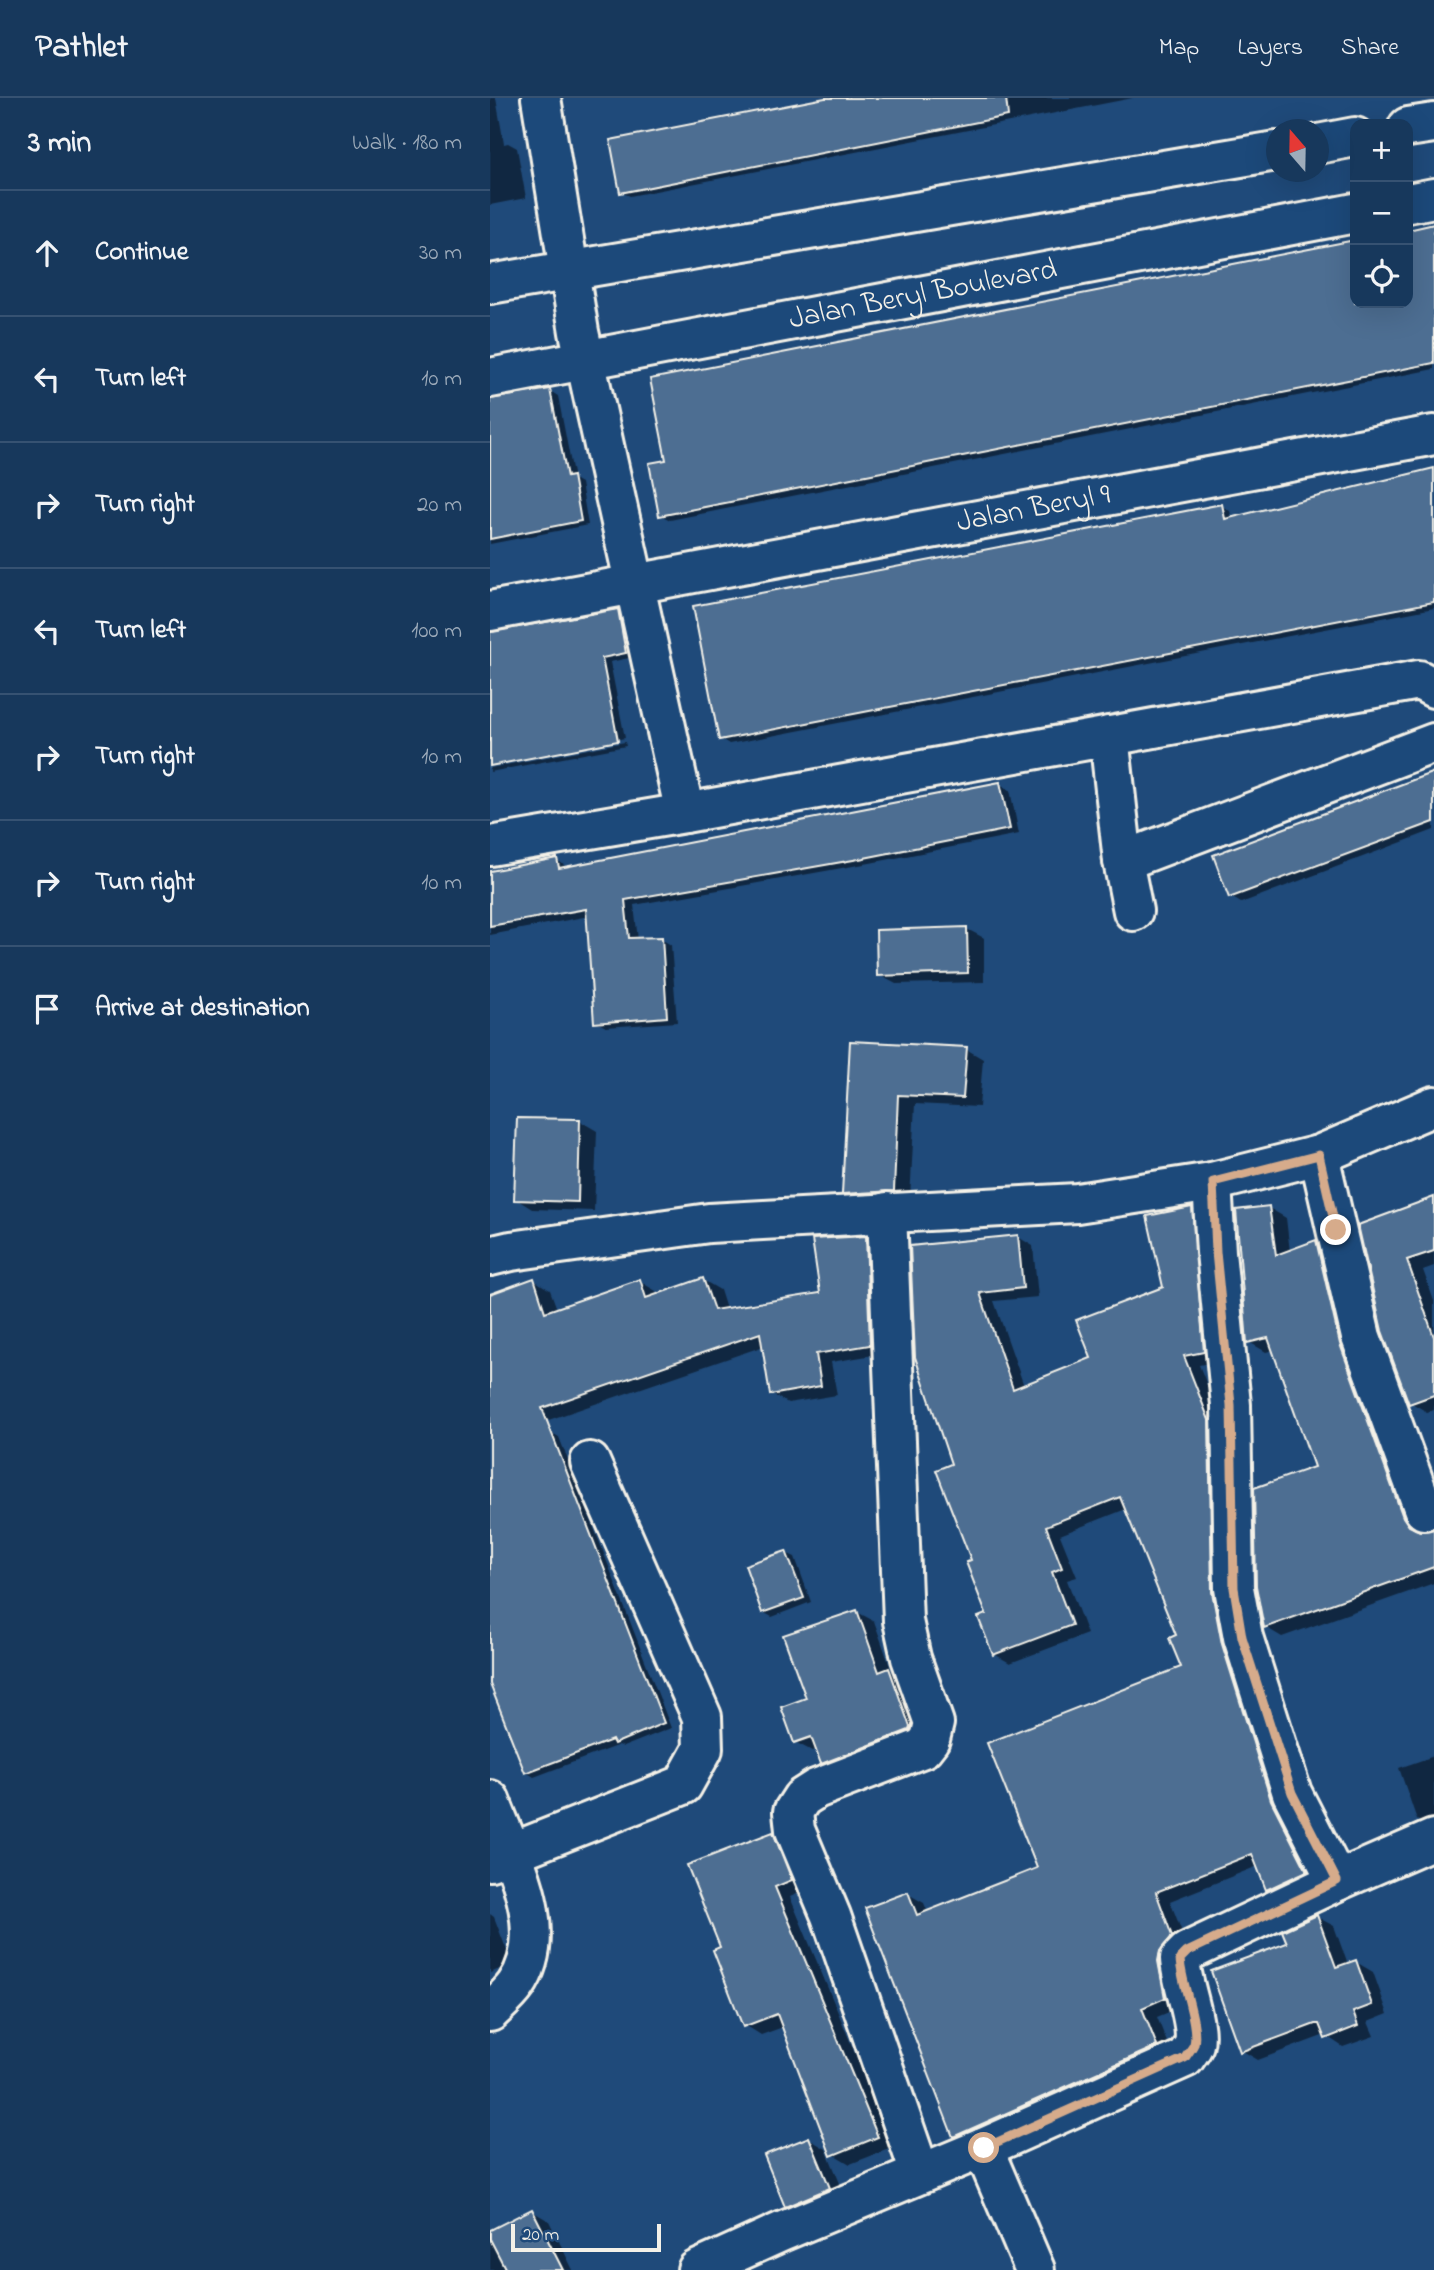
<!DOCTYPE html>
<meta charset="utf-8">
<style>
body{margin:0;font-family:"Indie Flower",sans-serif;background:#244365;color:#f1f3f6}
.controls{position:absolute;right:21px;top:21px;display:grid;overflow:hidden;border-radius:14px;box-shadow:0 7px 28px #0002}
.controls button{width:63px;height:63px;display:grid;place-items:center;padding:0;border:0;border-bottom:2px solid #365272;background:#17385c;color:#f1f3f6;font:35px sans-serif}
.compass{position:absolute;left:776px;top:21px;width:63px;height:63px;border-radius:50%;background:#17385c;box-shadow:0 7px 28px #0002;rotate:340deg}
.scale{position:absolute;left:21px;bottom:18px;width:150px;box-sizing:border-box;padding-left:7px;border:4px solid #f4f1e8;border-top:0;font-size:19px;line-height:24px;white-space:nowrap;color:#f4f1e8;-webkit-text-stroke:5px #1f4a7a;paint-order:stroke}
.stop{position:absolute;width:21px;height:21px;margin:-16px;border:5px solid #d6ab8b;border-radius:50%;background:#fff}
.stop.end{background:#d6ab8b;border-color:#fff;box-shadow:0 2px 7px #0008}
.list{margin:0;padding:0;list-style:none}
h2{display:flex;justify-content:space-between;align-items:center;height:91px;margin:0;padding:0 28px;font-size:30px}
h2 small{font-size:23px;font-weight:400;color:#9eacbb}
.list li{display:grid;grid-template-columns:46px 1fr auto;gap:21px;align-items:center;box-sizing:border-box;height:126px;padding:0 28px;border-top:2px solid #365272}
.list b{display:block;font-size:26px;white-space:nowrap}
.list em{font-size:23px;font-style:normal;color:#9eacbb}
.icon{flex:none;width:38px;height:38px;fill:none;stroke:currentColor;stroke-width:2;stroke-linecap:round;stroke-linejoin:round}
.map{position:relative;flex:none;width:944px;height:2172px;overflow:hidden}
header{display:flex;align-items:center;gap:42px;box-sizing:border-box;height:98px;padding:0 35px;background:#17385c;border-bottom:2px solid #365272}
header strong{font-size:33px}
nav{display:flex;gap:38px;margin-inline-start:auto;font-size:24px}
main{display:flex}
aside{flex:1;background:#17385c}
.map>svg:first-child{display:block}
.shadow{fill:#0007}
.building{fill:#4d6e92;stroke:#f4f1e8;stroke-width:2}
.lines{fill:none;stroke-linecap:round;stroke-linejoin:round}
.minor-casing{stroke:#f4f1e8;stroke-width:44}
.minor{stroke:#1f4a7a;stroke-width:38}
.route{stroke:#d6ab8b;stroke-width:9}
.labels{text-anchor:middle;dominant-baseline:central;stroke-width:5;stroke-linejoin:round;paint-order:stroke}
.street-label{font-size:30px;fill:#f4f1e8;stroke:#1f4a7a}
</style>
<header>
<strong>Pathlet</strong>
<nav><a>Map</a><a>Layers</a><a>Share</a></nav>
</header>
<main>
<aside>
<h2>3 min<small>Walk · 180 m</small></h2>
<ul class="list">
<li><svg class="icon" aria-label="ahead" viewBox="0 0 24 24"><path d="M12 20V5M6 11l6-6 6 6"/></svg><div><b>Continue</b></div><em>30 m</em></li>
<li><svg class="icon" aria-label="left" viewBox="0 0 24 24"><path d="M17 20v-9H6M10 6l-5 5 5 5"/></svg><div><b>Turn left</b></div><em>10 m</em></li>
<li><svg class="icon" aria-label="right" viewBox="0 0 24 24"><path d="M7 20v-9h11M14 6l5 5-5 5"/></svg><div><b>Turn right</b></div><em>20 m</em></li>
<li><svg class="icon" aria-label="left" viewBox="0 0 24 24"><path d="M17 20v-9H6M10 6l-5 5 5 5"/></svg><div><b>Turn left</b></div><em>100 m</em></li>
<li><svg class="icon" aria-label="right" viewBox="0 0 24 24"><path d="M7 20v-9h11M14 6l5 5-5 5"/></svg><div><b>Turn right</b></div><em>10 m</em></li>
<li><svg class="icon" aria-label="right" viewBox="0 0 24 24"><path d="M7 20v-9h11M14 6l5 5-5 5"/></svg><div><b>Turn right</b></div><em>10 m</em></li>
<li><svg class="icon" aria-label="arrive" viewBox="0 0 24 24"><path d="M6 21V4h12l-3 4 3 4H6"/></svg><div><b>Arrive at destination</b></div></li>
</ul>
</aside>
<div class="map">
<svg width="944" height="2172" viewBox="0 0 944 2172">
<rect width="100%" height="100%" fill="#1f4a7a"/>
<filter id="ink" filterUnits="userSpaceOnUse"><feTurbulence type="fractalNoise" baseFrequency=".0143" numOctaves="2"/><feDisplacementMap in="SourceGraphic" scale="14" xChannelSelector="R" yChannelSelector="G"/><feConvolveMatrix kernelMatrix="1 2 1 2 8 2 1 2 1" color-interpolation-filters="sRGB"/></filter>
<g filter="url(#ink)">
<g class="shadow">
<polygon points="0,0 6,0 14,46 18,45 27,50 36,100 0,107"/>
<polygon points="344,0 643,0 140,98 131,94"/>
<polygon points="944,128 944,271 180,422 171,417 178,363 162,283 865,144 865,205 918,205 918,133"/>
<polygon points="60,293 68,298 84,381 91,385 98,427 0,446 0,303"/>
<polygon points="944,372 944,510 239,646 231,641 732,408 740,413 742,421"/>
<polygon points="127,513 136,518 144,559 120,564 135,640 0,666 0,536"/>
<polygon points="135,644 136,648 0,674 0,670"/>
<polygon points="944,676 944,732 751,805 741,799"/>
<polygon points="510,686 520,692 529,736 380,765 144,807 148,842 171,841 181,847 187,924 116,929 106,924 99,818 0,837 0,775 67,762 78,770"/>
<polygon points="477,831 494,840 494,884 406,886 389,877"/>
<polygon points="362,945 476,951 493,961 489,1009 425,1006 420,1102 370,1105 354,1095"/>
<polygon points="28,1021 90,1023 107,1033 104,1113 42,1111 26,1101"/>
<polygon points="944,1106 944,1168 933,1172 944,1203 944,1312 937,1314 920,1304 870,1128"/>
<polygon points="779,1110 796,1120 800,1154 826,1144 843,1154 867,1258 930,1431 933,1435 944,1433 944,1485 792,1539 775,1529 827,1370 784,1252 776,1254 759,1244"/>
<polygon points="701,1111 717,1120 729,1263 709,1267 735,1332 738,1504 832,1782 793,1800 777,1791 768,1768 680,1803 697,1847 691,1909 667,1919 682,1957 480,2047 464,2038 418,1796 434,1805 438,1815 549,1771 693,1570 689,1538 636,1411 570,1437 587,1479 577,1482 597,1536 520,1565 504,1556 498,1517 484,1463 463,1367 426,1259 528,1139 543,1148 548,1199 504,1203 534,1288 604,1261 675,1190"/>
<polygon points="376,1140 392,1150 396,1255 341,1264 347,1297 298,1305 281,1296 274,1248 41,1328 0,1248 0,1198 44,1182 60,1192 67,1211 149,1183 166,1193 168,1198 213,1182 230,1192 236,1211 332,1196"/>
<polygon points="60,1334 69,1339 181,1630 133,1649 129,1647 44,1679 36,1674 0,1581 0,1357"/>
<polygon points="296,1455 305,1459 321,1504 282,1519 273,1514"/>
<polygon points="367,1514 384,1523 402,1574 416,1582 436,1641 349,1674 333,1664 328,1651 322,1653 305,1644 318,1601"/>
<polygon points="944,1658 944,1732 927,1722 909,1670"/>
<polygon points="283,1736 300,1745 318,1791 300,1799 404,2049 360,2066 343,2056 293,1929 271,1937 255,1927 232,1850"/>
<polygon points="0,1816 4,1819 22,1866 0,1875"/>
<polygon points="827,1819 844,1828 858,1867 866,1864 883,1874 898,1916 878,1924 884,1938 853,1949 835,1937 768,1962 751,1952 799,1846"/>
<polygon points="319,2041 336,2051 356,2100 313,2117 296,2107"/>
<polygon points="42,2113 59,2123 83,2172 0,2172 0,2135"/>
</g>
<g class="building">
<polygon points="335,0 516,0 518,18 130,95 120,42"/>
<polygon points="944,126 944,265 169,418 159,365 176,362 160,281 865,142 865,205 918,205 918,132"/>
<polygon points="60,291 77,379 83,378 91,423 0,441 0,301"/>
<polygon points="944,370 944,504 229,642 203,508 732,406 735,421"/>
<polygon points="128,511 136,555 112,560 128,643 0,668 0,534"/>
<polygon points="944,674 944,724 739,800 723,757"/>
<polygon points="510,684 520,731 369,761 135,802 139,840 172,839 177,919 104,925 96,811 0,828 0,773 67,760 69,770"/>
<polygon points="477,829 478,875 387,878 386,832"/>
<polygon points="360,943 477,949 473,1000 408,997 404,1093 352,1096"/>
<polygon points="27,1020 90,1021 88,1104 24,1102"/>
<polygon points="944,1099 944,1153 917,1162 944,1239 944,1297 919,1306 892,1233 868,1127"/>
<polygon points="779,1108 786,1157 826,1142 850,1246 913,1419 919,1428 930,1433 944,1431 944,1469 774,1530 766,1488 764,1390 824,1369 778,1240 757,1245 746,1112"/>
<polygon points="702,1109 714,1254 694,1258 719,1322 722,1494 732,1546 781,1702 817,1773 776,1792 762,1756 666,1794 682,1838 670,1853 668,1863 675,1900 652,1910 667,1948 463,2039 375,1810 418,1794 427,1817 547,1770 497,1645 691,1569 679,1540 686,1537 630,1399 556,1428 572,1470 562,1474 582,1527 503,1557 488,1519 496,1516 476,1464 481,1462 446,1372 461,1366 425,1259 420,1148 528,1137 533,1190 490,1195 523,1291 601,1260 586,1222 673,1189 657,1118"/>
<polygon points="376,1138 380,1247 326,1256 331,1288 280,1297 270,1235 52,1310 174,1625 124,1646 122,1642 35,1675 0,1586 0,1196 44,1180 55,1214 150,1181 156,1200 213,1180 224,1212 330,1195 322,1141"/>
<polygon points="296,1453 314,1500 272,1515 255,1467"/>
<polygon points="367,1512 389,1574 399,1570 420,1629 419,1632 331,1666 321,1639 304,1645 291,1609 316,1600 293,1537"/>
<polygon points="283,1734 302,1782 285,1789 388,2039 341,2058 287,1916 253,1929 223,1852 230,1849 197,1767"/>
<polygon points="827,1817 846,1869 866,1862 882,1907 863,1914 868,1928 835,1941 829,1926 825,1926 750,1954 721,1873 797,1845 792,1833"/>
<polygon points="319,2039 340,2090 295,2109 274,2057"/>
<polygon points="42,2111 73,2172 16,2172 0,2141 0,2132"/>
</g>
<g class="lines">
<g class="minor-casing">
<g id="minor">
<polyline points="51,0 89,234 195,715"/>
<polyline points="918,29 944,25"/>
<polyline points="828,46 865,39"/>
<polyline points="918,105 944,100"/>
<polyline points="0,186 786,53"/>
<path id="s1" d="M0,280L865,115"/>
<path id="s2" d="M0,513L944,337"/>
<polyline points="619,638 633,763 643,813"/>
<polyline points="0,748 195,715 929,582 944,590"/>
<polyline points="633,763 944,645"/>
<polyline points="829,1057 871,1239 934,1412"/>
<polyline points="722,1084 726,1154 741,1307 744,1490 753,1539 802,1695 847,1783"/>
<polyline points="397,1114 413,1523 421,1560 444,1625 440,1641 433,1650 326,1691 312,1700 303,1714 305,1732 341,1818 430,2075"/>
<polyline points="0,1158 21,1153 219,1125 587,1105 722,1084 829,1057 944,1008"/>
<path d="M0,1702C20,1756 64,1832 26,1887C19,1897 8,1906 0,1914"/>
<polyline points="0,1763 193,1687 213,1651 212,1619 100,1364"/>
<polyline points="493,2050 545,2172"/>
<path d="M207,2172L291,2134L493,2050L695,1960C698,1955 702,1951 704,1946C709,1926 691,1885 690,1861L697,1854L847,1783L944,1741"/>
</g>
</g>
<use href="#minor" class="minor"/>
</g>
</g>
<g class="lines" filter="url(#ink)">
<path class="route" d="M494,2050L695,1960C698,1955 702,1951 704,1946C709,1926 691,1885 690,1861L697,1854L847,1783L802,1695L752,1539L744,1490L741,1307L726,1154L723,1084L829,1057L846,1132"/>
</g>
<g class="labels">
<g class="street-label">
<text stroke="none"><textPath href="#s1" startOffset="441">Jalan Beryl Boulevard</textPath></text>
<text stroke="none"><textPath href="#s2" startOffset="553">Jalan Beryl 9</textPath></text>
</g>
</g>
</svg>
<div class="controls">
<button>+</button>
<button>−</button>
<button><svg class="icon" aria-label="locate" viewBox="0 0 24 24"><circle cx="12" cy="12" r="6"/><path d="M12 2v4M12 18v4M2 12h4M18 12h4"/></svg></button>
</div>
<svg class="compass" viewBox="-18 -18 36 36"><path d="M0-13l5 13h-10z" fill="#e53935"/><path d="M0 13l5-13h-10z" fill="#9eacbb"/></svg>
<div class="scale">20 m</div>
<div class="stop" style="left:494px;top:2050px"></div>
<div class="stop end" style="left:846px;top:1132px"></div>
</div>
</main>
